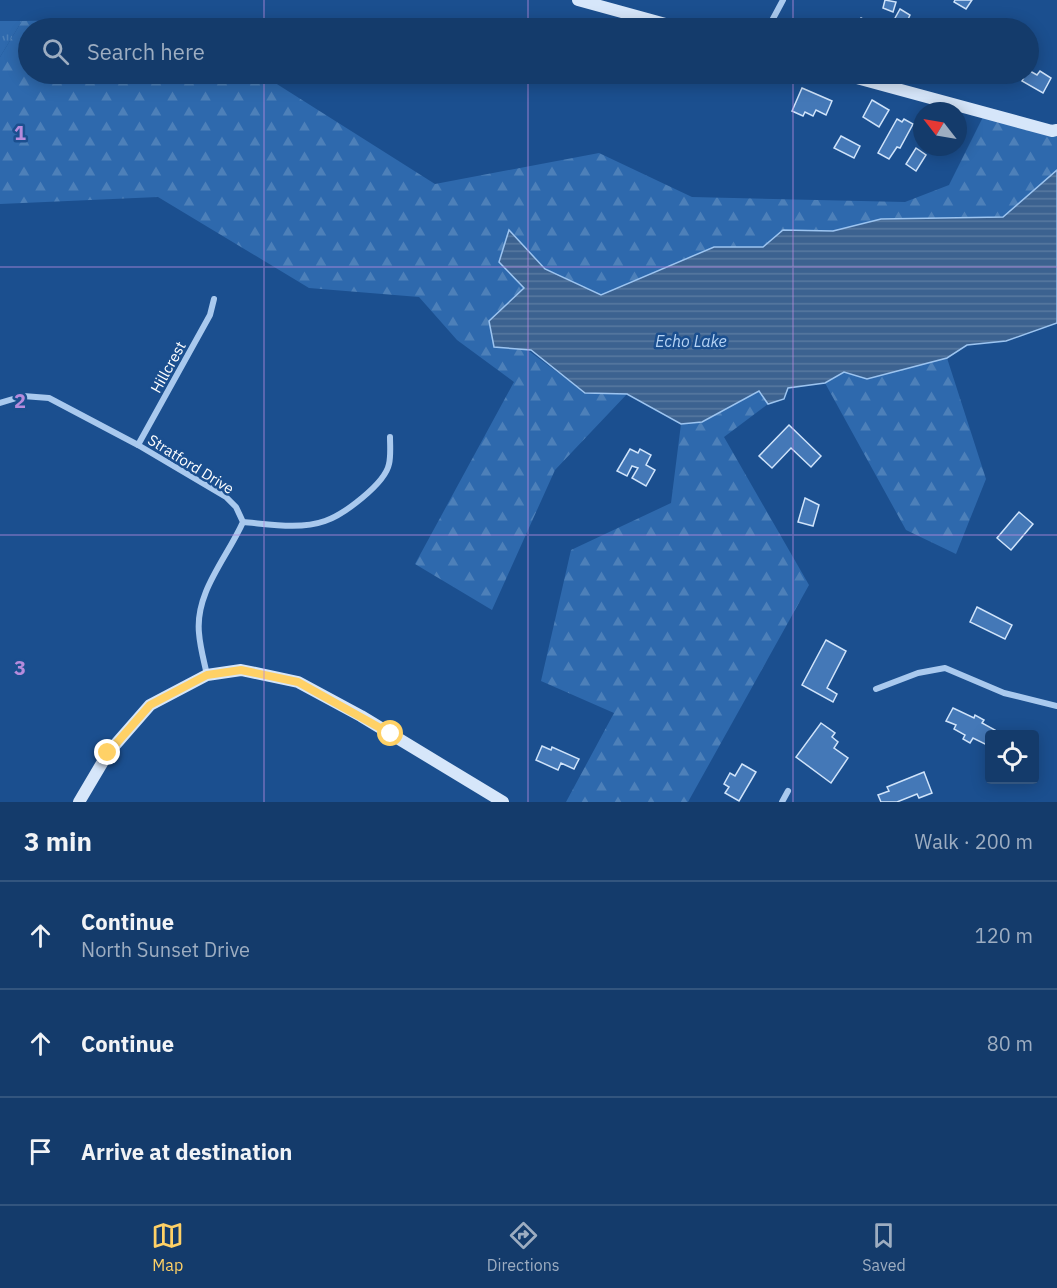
<!DOCTYPE html>
<meta charset="utf-8">
<style>
body{margin:0;font-family:"IBM Plex Sans",sans-serif;background:#1d4271;color:#f1f3f6}
.controls{position:absolute;right:18px;bottom:18px;display:grid;overflow:hidden;border-radius:6px;box-shadow:0 3px 15px #0003}
.controls button{width:54px;height:54px;display:grid;place-items:center;padding:0;border:0;border-bottom:2px solid #33557e;background:#143b6b;color:#f1f3f6;font:30px sans-serif}
.compass{position:absolute;left:913px;top:102px;width:54px;height:54px;border-radius:50%;background:#143b6b;box-shadow:0 3px 15px #0003;rotate:301deg}
.stop{position:absolute;width:18px;height:18px;margin:-14px;border:4px solid #ffd166;border-radius:50%;background:#fff}
.stop.end{background:#ffd166;border-color:#fff;box-shadow:0 2px 6px #0008}
.list{margin:0;padding:0;list-style:none}
h2{display:flex;justify-content:space-between;align-items:center;height:78px;margin:0;padding:0 24px;font-size:26px}
h2 small{font-size:20px;font-weight:400;color:#9dadc1}
.list li{display:grid;grid-template-columns:39px 1fr auto;gap:18px;align-items:center;box-sizing:border-box;height:108px;padding:0 24px;border-top:2px solid #33557e}
.list b{display:block;font-size:22px;white-space:nowrap}
.list p{margin:0;font-size:20px;white-space:nowrap;color:#9dadc1}
.list em{font-size:20px;font-style:normal;color:#9dadc1}
.icon{flex:none;width:33px;height:33px;fill:none;stroke:currentColor;stroke-width:2;stroke-linecap:round;stroke-linejoin:round}
.map{position:relative;flex:none;width:1057px;height:802px;overflow:hidden}
.search{position:absolute;background:#143b6b;box-shadow:0 3px 15px #0003;left:18px;right:18px;top:18px;height:66px;display:flex;align-items:center;gap:15px;box-sizing:border-box;padding:0 21px;border-radius:33px;color:#9dadc1;font-size:22px}
.sheet{height:402px;background:#143b6b}
nav{display:flex;justify-content:space-around;align-items:center;box-sizing:border-box;height:84px;border-top:2px solid #33557e;background:#143b6b;font-size:16px;color:#9dadc1}
nav a{display:grid;justify-items:center;gap:3px}
nav .on{color:#ffd166}
.map>svg:first-child{display:block}
.grass{fill:url(#grass-tufts)}
.forest{fill:url(#forest-firs)}
.water{fill:url(#water-rules);stroke:#9cc4f0;stroke-width:1.5}
.building{fill:#4478b7;stroke:#cfe3fa;stroke-width:1.5}
.lines{fill:none;stroke-linecap:round;stroke-linejoin:round}
.street{stroke:#a9c9ee;stroke-width:6}
.secondary{stroke:#d6e6fa;stroke-width:12}
.route{stroke:#ffd166;stroke-width:8}
.grid{fill:none;stroke:#b68bdc;stroke-width:1.5;stroke-opacity:0.55}
.labels{text-anchor:middle;dominant-baseline:central;stroke-width:5;stroke-linejoin:round;paint-order:stroke}
.street-label{font-size:15px;fill:#fff;stroke:#1b4f8f}
.water-label{font-size:16px;font-style:italic;fill:#b5d3f5;stroke:#1b4f8f}
.grid-label{font-size:20px;text-anchor:middle;font-weight:bold;fill:#b68bdc;stroke:#1b4f8f;stroke-width:5;stroke-linejoin:round;paint-order:stroke}
</style>
<div class="map">
<svg width="1057" height="802" viewBox="0 0 1057 802">
<defs>
<pattern id="grass-tufts" width="24" height="20" patternUnits="userSpaceOnUse" patternTransform="scale(1.5)"><rect width="24" height="20" fill="#2e69ad"/><path d="M3 7l-1-3M5 7V3M7 7l1-3M15 17l-1-3M17 17v-4M19 17l1-3" fill="none" stroke="#4d80b9"/></pattern>
<pattern id="forest-firs" width="22" height="20" patternUnits="userSpaceOnUse" patternTransform="scale(1.5)"><rect width="22" height="20" fill="#2e69ad"/><path d="M5 1l3.5 6h-7zM16 11l3.5 6h-7z" fill="#4d80b9"/></pattern>
<pattern id="water-rules" width="6" height="5" patternUnits="userSpaceOnUse" patternTransform="scale(1.5)"><rect width="6" height="5" fill="#3c6290"/><path d="M0 2.5h6" fill="none" stroke="#597aa1"/></pattern>
</defs>
<rect width="100%" height="100%" fill="#1b4f8f"/>
<polygon class="grass" points="0,21 22,21 0,57"/>
<g class="forest">
<polygon points="173,18 190,28 28,28 28,74 261,74 435,184 599,153 692,197 905,202 949,185 985,113 1057,130 1057,170 1003,217 881,219 833,231 783,230 763,247 714,247 601,295 545,269 510,231 524,288 489,321 585,393 627,394 555,470 492,610 415,564 514,382 457,340 419,297 309,288 158,197 0,204 0,57 22,21"/>
<polygon points="947,358 986,479 956,554 906,530 825,383 844,372 867,379"/>
<polygon points="759,391 768,404 724,437 809,585 688,802 566,802 614,713 541,681 571,550 671,503 681,424 702,422"/>
</g>
<polygon class="water" points="1057,170 1057,323 1006,341 967,345 947,358 867,379 844,372 825,383 788,388 784,399 768,404 759,391 702,422 681,424 627,394 585,393 531,350 494,347 489,321 524,288 499,262 509,230 545,269 601,295 714,247 763,247 783,230 833,231 881,219 1003,217"/>
<g class="building">
<polygon points="885,0 896,2 893,12 883,8"/>
<polygon points="955,0 972,0 966,9 954,2"/>
<polygon points="900,9 910,15 905,26 894,20"/>
<polygon points="861,18 875,25 873,28 856,28"/>
<polygon points="1028,70 1037,75 1040,71 1051,78 1043,93 1022,81"/>
<polygon points="802,88 832,101 826,115 816,110 813,116 805,112 803,116 792,111"/>
<polygon points="872,100 889,110 879,127 863,117"/>
<polygon points="897,119 902,122 904,119 913,124 900,148 897,147 889,159 878,153"/>
<polygon points="841,136 860,146 854,158 834,148"/>
<polygon points="916,148 926,155 916,171 906,164"/>
<polygon points="789,425 821,456 811,467 791,448 772,468 759,456"/>
<polygon points="630,449 638,453 640,449 651,455 646,465 655,470 646,486 632,478 638,468 632,466 627,476 617,471"/>
<polygon points="805,498 819,505 813,526 798,522"/>
<polygon points="1019,512 1033,524 1011,550 997,538"/>
<polygon points="977,607 1012,625 1005,639 970,622"/>
<polygon points="826,640 846,651 827,688 837,694 833,702 802,685"/>
<polygon points="953,708 974,718 975,715 984,720 982,723 995,730 990,734 987,745 973,738 970,743 963,739 965,735 954,729 956,725 946,721"/>
<polygon points="821,723 835,733 832,737 838,742 834,748 848,758 831,783 796,757"/>
<polygon points="542,746 551,750 552,747 579,759 574,769 561,763 558,770 536,760"/>
<polygon points="742,764 756,772 739,801 725,793 729,787 724,784 730,773 735,776"/>
<polygon points="924,772 932,793 919,798 917,794 897,802 881,802 878,795 889,791 887,787"/>
</g>
<g class="lines">
<g class="street">
<polyline points="768,28 783,0"/>
<path d="M0,403L23,396L49,398L138,445L226,497L236,507L243,522C227,558 195,592 199,633C200,647 204,661 207,675"/>
<polyline points="138,445 210,315 214,299"/>
<path d="M243,522C268,524 300,530 325,521C343,515 385,484 389,464C391,456 390,445 390,437"/>
<polyline points="876,689 918,673 945,668 1004,693 1057,706"/>
<polyline points="782,802 788,791"/>
</g>
<g class="secondary">
<polyline points="578,0 680,28"/>
<polyline points="842,74 1052,131 1057,130"/>
<polyline points="79,802 108,753 150,705 207,675 241,670 298,682 361,716 503,802"/>
</g>
</g>
<g class="lines">
<polyline class="route" points="108,753 150,705 207,675 241,670 298,682 391,734"/>
</g>
<path class="grid" d="M264,0V28M528,0V28M793,0V28M264,74V802M528,74V802M793,74V802M0,267H1057M0,535H1057"/>
<g class="labels">
<g class="street-label">
<text transform="translate(168 367) rotate(-61)">Hillcrest</text>
<text transform="translate(191 464) rotate(32)">Stratford Drive</text>
</g>
<g class="water-label">
<text x="691" y="341">Echo Lake</text>
</g>
</g>
<g class="grid-label">
<text x="20" y="140">1</text>
<text x="20" y="408">2</text>
<text x="20" y="675">3</text>
</g>
</svg>
<div class="controls">
<button><svg class="icon" aria-label="locate" viewBox="0 0 24 24"><circle cx="12" cy="12" r="6"/><path d="M12 2v4M12 18v4M2 12h4M18 12h4"/></svg></button>
</div>
<svg class="compass" viewBox="-18 -18 36 36"><path d="M0-13l5 13h-10z" fill="#e53935"/><path d="M0 13l5-13h-10z" fill="#9dadc1"/></svg>
<div class="stop" style="left:391px;top:734px"></div>
<div class="stop end" style="left:108px;top:753px"></div>
<div class="search"><svg class="icon" aria-label="search" viewBox="0 0 24 24"><circle cx="10" cy="10" r="6"/><path d="M15 15l6 6"/></svg>Search here</div>
</div>
<section class="sheet">
<h2>3 min<small>Walk · 200 m</small></h2>
<ul class="list">
<li><svg class="icon" aria-label="ahead" viewBox="0 0 24 24"><path d="M12 20V5M6 11l6-6 6 6"/></svg><div><b>Continue</b><p>North Sunset Drive</p></div><em>120 m</em></li>
<li><svg class="icon" aria-label="ahead" viewBox="0 0 24 24"><path d="M12 20V5M6 11l6-6 6 6"/></svg><div><b>Continue</b></div><em>80 m</em></li>
<li><svg class="icon" aria-label="arrive" viewBox="0 0 24 24"><path d="M6 21V4h12l-3 4 3 4H6"/></svg><div><b>Arrive at destination</b></div></li>
</ul>
</section>
<nav>
<a class="on"><svg class="icon" aria-label="map" viewBox="0 0 24 24"><path d="M3 6l6-2 6 2 6-2v14l-6 2-6-2-6 2zM9 4v14M15 6v14"/></svg>Map</a>
<a><svg class="icon" aria-label="directions" viewBox="0 0 24 24"><path d="M12 3l9 9-9 9-9-9zM9 14v-3h6M13 9l2 2-2 2"/></svg>Directions</a>
<a><svg class="icon" aria-label="saved" viewBox="0 0 24 24"><path d="M7 4h10v16l-5-4-5 4z"/></svg>Saved</a>
</nav>
